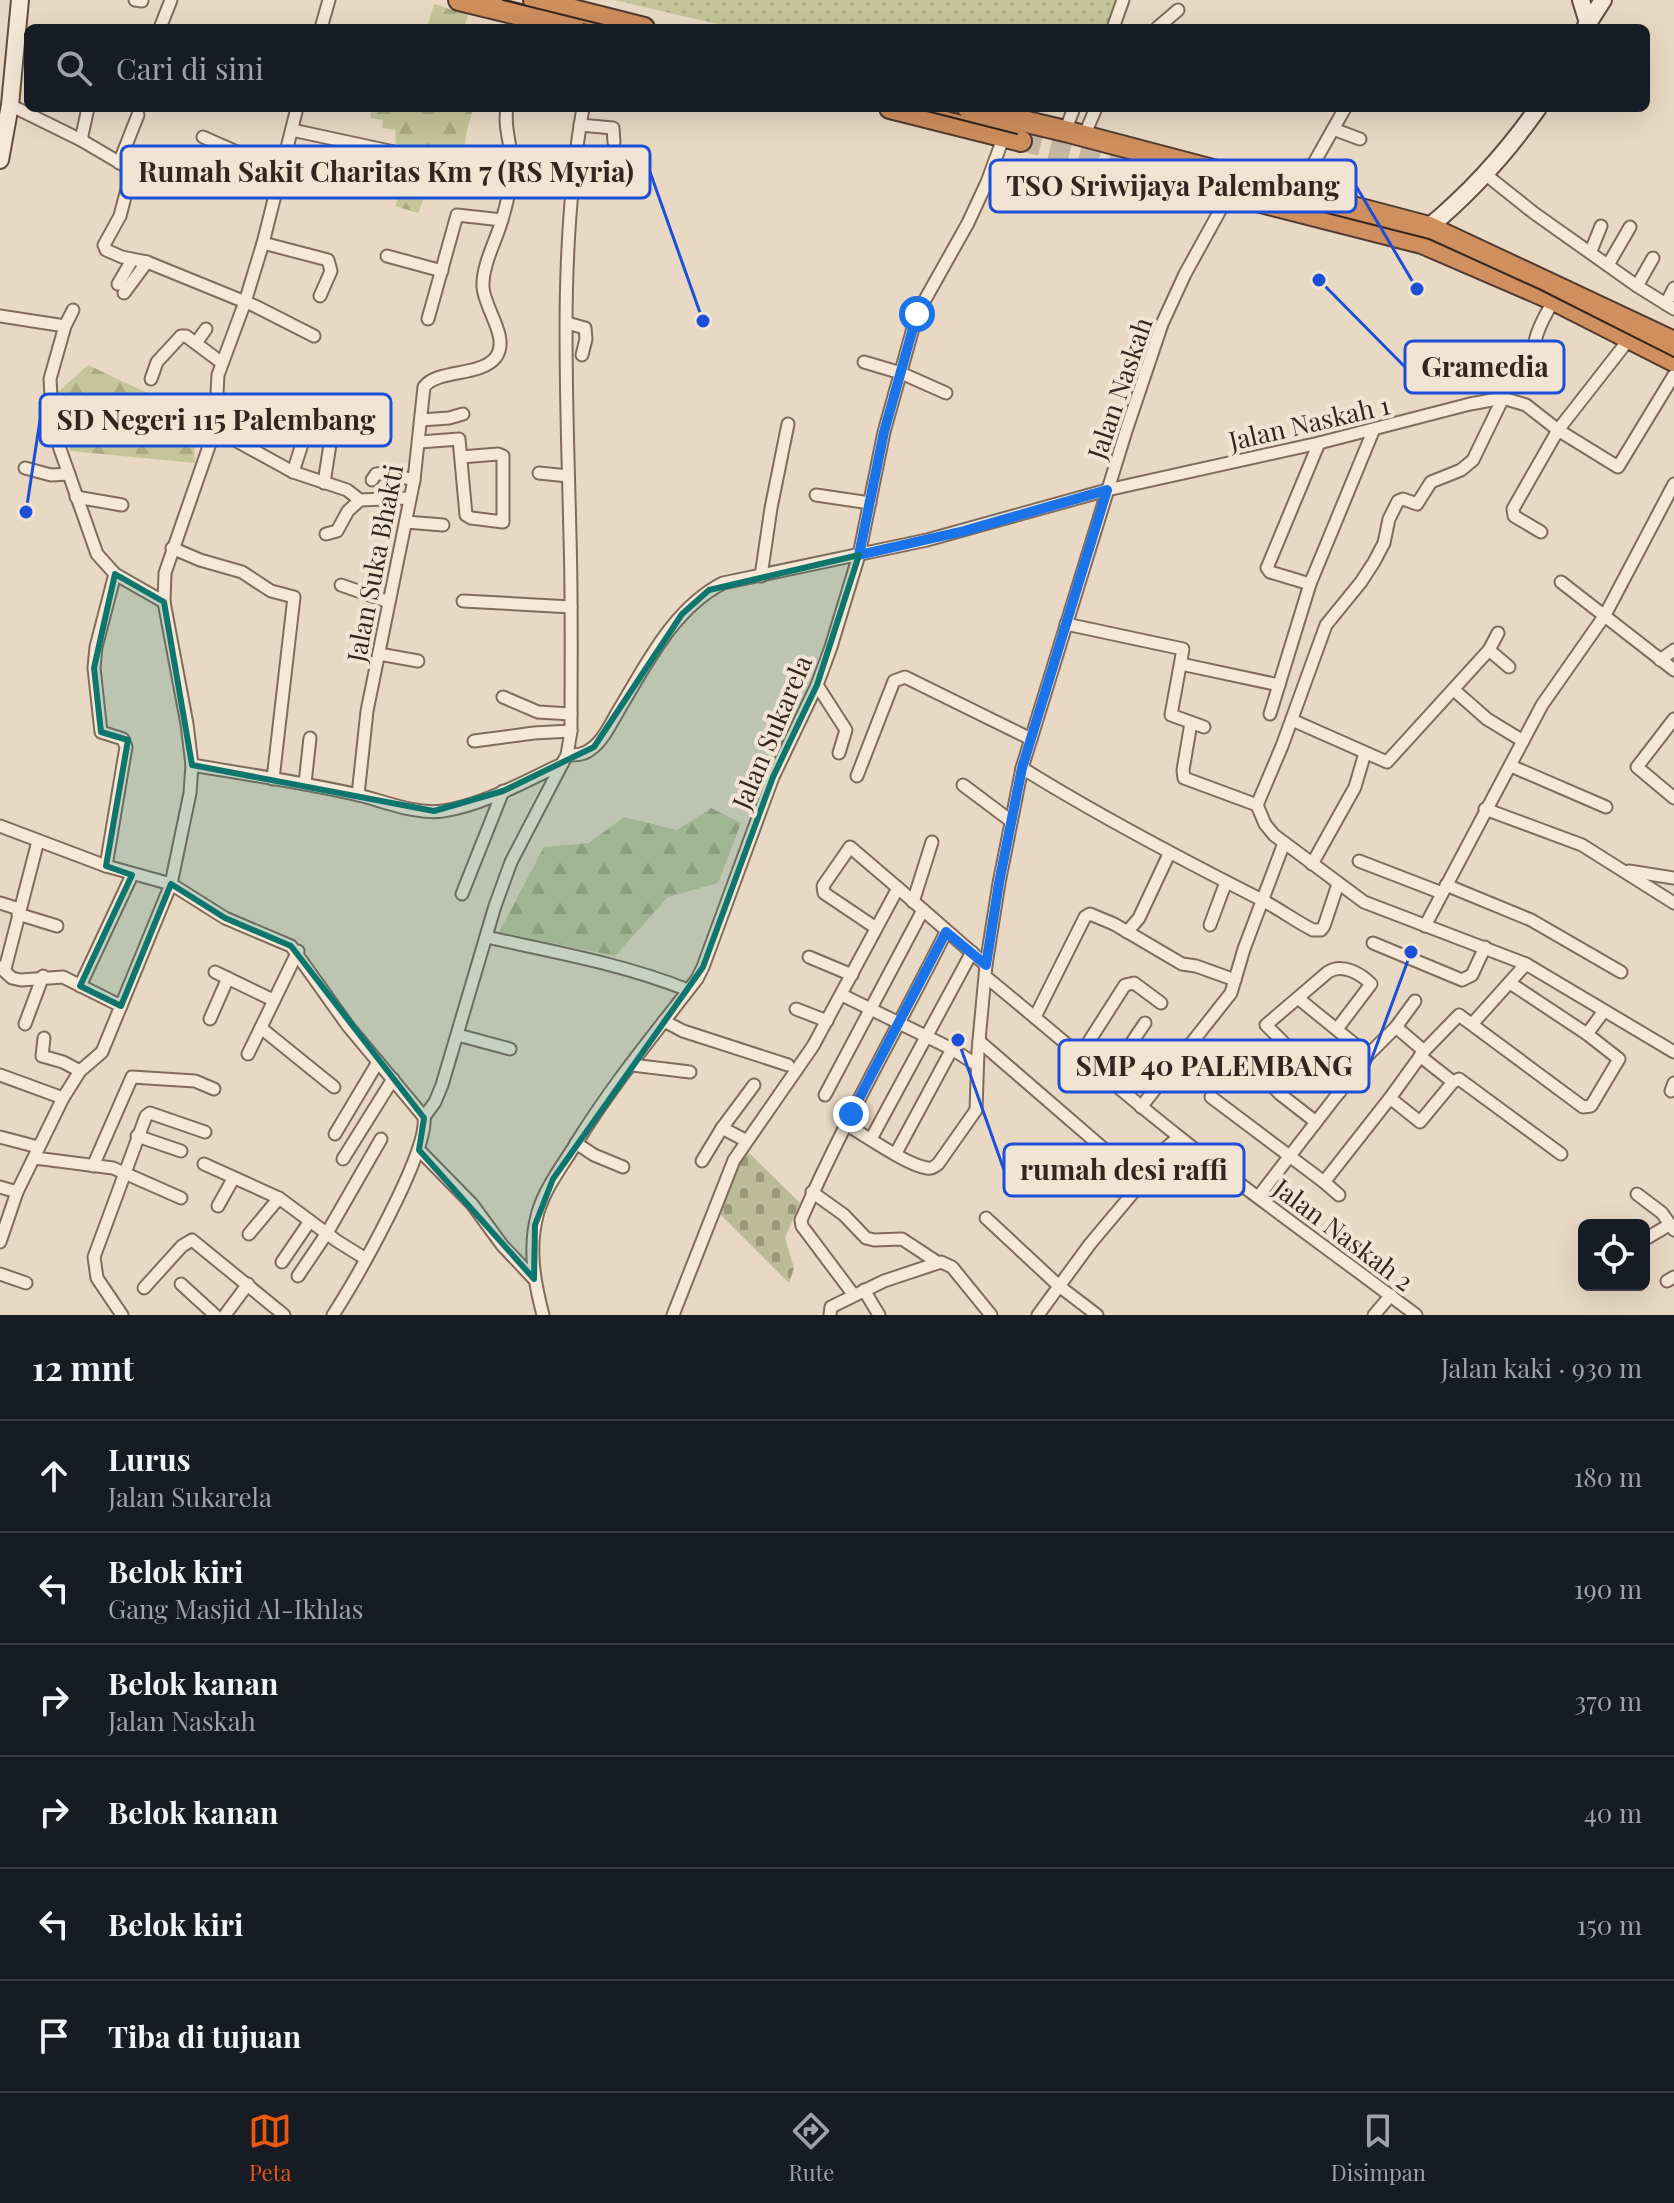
<!DOCTYPE html>
<html lang="id">
<meta charset="utf-8">
<style>
body{margin:0;font-family:"Playfair Display",serif;background:#242831;color:#f1f3f6}
.controls{position:absolute;right:24px;bottom:24px;display:grid;overflow:hidden;border-radius:12px;box-shadow:0 8px 32px #0002}
.controls button{width:72px;height:72px;display:grid;place-items:center;padding:0;border:0;border-bottom:2px solid #363941;background:#171b24;color:#f1f3f6;font:40px sans-serif}
.stop{position:absolute;width:24px;height:24px;margin:-18px;border:6px solid #1a73e8;border-radius:50%;background:#fff}
.stop.end{background:#1a73e8;border-color:#fff;box-shadow:0 2px 8px #0008}
.list{margin:0;padding:0;list-style:none}
h2{display:flex;justify-content:space-between;align-items:center;height:104px;margin:0;padding:0 32px;font-size:34px}
h2 small{font-size:26px;font-weight:400;color:#9ea1a6}
.list li{display:grid;grid-template-columns:52px 1fr auto;gap:24px;align-items:center;box-sizing:border-box;height:112px;padding:0 32px;border-top:2px solid #363941}
.list b{display:block;font-size:30px;white-space:nowrap}
.list p{margin:0;font-size:26px;white-space:nowrap;color:#9ea1a6}
.list em{font-size:26px;font-style:normal;color:#9ea1a6}
.icon{flex:none;width:44px;height:44px;fill:none;stroke:currentColor;stroke-width:2;stroke-linecap:round;stroke-linejoin:round}
.map{position:relative;flex:none;width:1674px;height:1315px;overflow:hidden}
.search{position:absolute;background:#171b24;box-shadow:0 8px 32px #0002;left:24px;right:24px;top:24px;height:88px;display:flex;align-items:center;gap:20px;box-sizing:border-box;padding:0 28px;border-radius:12px;color:#9ea1a6;font-size:30px}
.sheet{height:776px;background:#171b24}
nav{display:flex;justify-content:space-around;align-items:center;box-sizing:border-box;height:112px;border-top:2px solid #363941;background:#171b24;font-size:22px;color:#9ea1a6}
nav a{display:grid;justify-items:center;gap:4px}
nav .on{color:#ea580c}
.map>svg:first-child{display:block}
.forest{fill:url(#forest-firs)}
.cemetery{fill:url(#cemetery-stones)}
.park{fill:url(#park-dots)}
.lines{fill:none;stroke-linecap:round;stroke-linejoin:round}
.highway-tunnel{stroke:#c5b5a3;stroke-width:20;stroke-dasharray:20 10;stroke-linecap:butt}
.street-casing{stroke:#816b5d;stroke-width:15}
.secondary-casing{stroke:#634d40;stroke-width:20}
.highway-casing{stroke:#503b30;stroke-width:24}
.street{stroke:#f5e8d7;stroke-width:11}
.secondary{stroke:#f5e8d7;stroke-width:16}
.highway{stroke:#cf8f5e;stroke-width:20}
.tram{stroke:#33261f;stroke-width:2}
.route{stroke:#1a73e8;stroke-width:10}
.marked{fill:#0f766e;fill-opacity:0.2;stroke:#0f766e;stroke-width:6;stroke-linejoin:round}
.labels{text-anchor:middle;dominant-baseline:central;stroke-width:8;stroke-linejoin:round;paint-order:stroke}
.street-label{font-size:26px;fill:#33261f;stroke:#f1e4d3}
.leader{fill:none;stroke:#1d4ed8;stroke-width:3}
.callout-dot{fill:#1d4ed8;stroke:#f1e4d3;stroke-width:3}
.callout{fill:#f1e4d3;stroke:#1d4ed8;stroke-width:3}
.callout-label{font-size:28px;text-anchor:middle;font-weight:bold;fill:#33261f}
</style>
<div class="map">
<svg width="1674" height="1315" viewBox="0 0 1674 1315">
<defs>
<pattern id="forest-firs" width="22" height="20" patternUnits="userSpaceOnUse" patternTransform="scale(2)"><rect width="22" height="20" fill="#c5c59a"/><path d="M5 1l3.5 6h-7zM16 11l3.5 6h-7z" fill="#aaa984"/></pattern>
<pattern id="cemetery-stones" width="16" height="16" patternUnits="userSpaceOnUse" patternTransform="scale(2)"><rect width="16" height="16" fill="#bbbb98"/><path d="M2 7V4a2 2 0 0 1 4 0v3zM10 15v-3a2 2 0 0 1 4 0v3z" fill="#99987b"/></pattern>
<pattern id="park-dots" width="8" height="8" patternUnits="userSpaceOnUse" patternTransform="scale(2)"><rect width="8" height="8" fill="#c5c59a"/><path d="M2 2h.1M6 6h.1" fill="none" stroke="#aaa984" stroke-width="1.8" stroke-linecap="round"/></pattern>
</defs>
<rect width="100%" height="100%" fill="#e9d9c4"/>
<g class="forest">
<polygon points="434,4 468,15 464,28 427,28"/>
<polygon points="372,108 473,108 466,134 463,160 481,167 472,186 457,199 427,191 418,213 395,206 411,167 411,158 396,145 395,130 382,128 383,120 370,118"/>
<polygon points="88,365 192,414 195,463 70,451 57,393"/>
<polygon points="711,808 741,823 718,883 668,897 615,956 499,932 544,847 589,843 624,817 677,830"/>
</g>
<polygon class="cemetery" points="744,1148 800,1203 785,1238 794,1268 789,1283 713,1207"/>
<polygon class="park" points="614,0 1118,0 1125,14 1117,28 734,28"/>
<g class="lines">
<polyline class="highway-tunnel" points="1021,141 1194,185"/>
<g class="street-casing">
<g id="street">
<polyline points="135,0 142,1"/>
<polyline points="160,28 171,0"/>
<polyline points="321,28 329,0"/>
<polyline points="1113,28 1123,0"/>
<polyline points="1157,28 1178,10"/>
<polyline points="10,105 81,140 132,170 120,216 104,245 106,250 122,257 147,262 255,306 314,336"/>
<polyline points="580,125 613,128 614,142"/>
<polyline points="1333,129 1360,139"/>
<polyline points="292,130 394,152"/>
<polyline points="1065,131 1074,108"/>
<polyline points="1084,136 1096,108"/>
<polyline points="203,137 246,156 282,166"/>
<polyline points="81,140 88,108"/>
<polyline points="119,163 138,115"/>
<polyline points="1485,174 1534,213 1637,286 1674,309"/>
<polyline points="1297,193 1345,108"/>
<polyline points="263,243 328,260 331,271 320,296"/>
<polyline points="1591,251 1601,226"/>
<polyline points="387,256 442,271"/>
<polyline points="1608,265 1630,227"/>
<polyline points="118,284 132,260"/>
<polyline points="1637,286 1653,258"/>
<polyline points="124,293 147,262"/>
<polyline points="1666,304 1674,288"/>
<polyline points="73,310 65,326 50,379 53,429 97,554 115,574 164,602"/>
<polyline points="0,316 65,326"/>
<polyline points="428,319 457,215 502,220"/>
<polyline points="567,323 585,328 586,339 582,355"/>
<polyline points="196,343 206,329"/>
<polyline points="864,362 901,373 946,393"/>
<path d="M1532,372C1531,342 1539,325 1554,300"/>
<polyline points="151,379 157,362 181,336 186,336 222,363"/>
<polyline points="291,416 303,441 293,472"/>
<polyline points="421,420 449,418 463,414"/>
<polyline points="215,429 293,472 347,490 360,500 410,498"/>
<polyline points="420,442 459,439 466,515 471,518 503,522 503,456 498,454 461,457"/>
<polyline points="25,468 51,475 69,474"/>
<polyline points="539,473 568,476"/>
<polyline points="372,480 376,474 386,473 414,480"/>
<polyline points="324,483 333,425 342,410"/>
<polyline points="816,495 870,503"/>
<polyline points="76,497 122,505"/>
<polyline points="406,522 443,525"/>
<polyline points="1541,532 1514,516 1513,509 1558,430 1630,338"/>
<polyline points="326,534 337,531 348,511 360,500"/>
<polyline points="172,548 200,560 242,572 271,591 294,597 273,779"/>
<polyline points="761,576 771,508 788,424"/>
<polyline points="1561,582 1674,670"/>
<polyline points="1310,584 1270,572 1267,568 1319,443"/>
<polyline points="341,585 389,602"/>
<polyline points="463,601 571,607"/>
<polyline points="1066,624 1183,649 1171,715 1204,727"/>
<polyline points="1489,650 1509,667"/>
<polyline points="379,654 418,661"/>
<polyline points="1660,660 1674,650"/>
<polyline points="1181,664 1279,685"/>
<polyline points="817,685 846,730 839,753"/>
<polyline points="1454,690 1487,719 1523,741"/>
<polyline points="503,697 538,712 571,714"/>
<polyline points="1270,714 1310,584 1374,429"/>
<polyline points="1674,719 1637,767 1674,798"/>
<polyline points="1292,720 1387,762 1489,650 1498,633"/>
<polyline points="1191,723 1183,770 1184,778 1257,805 1282,746 1326,625 1361,582 1374,562 1384,543 1389,519 1398,501 1403,499 1417,504 1431,482 1461,470 1473,460 1503,398"/>
<polyline points="474,741 534,733 571,731"/>
<path d="M567,755C576,755 584,755 591,749C604,740 612,721 620,708C647,663 674,608 723,583L927,540L1107,490L1319,443L1470,404L1503,398L1526,405L1558,430L1618,467L1674,375"/>
<path d="M192,765C246,774 300,782 354,794C382,800 414,815 443,811C484,805 525,781 562,764L567,755L571,731C571,667 572,602 570,537C567,394 558,249 583,108"/>
<polyline points="1511,766 1606,807"/>
<path d="M1022,768C1099,816 1179,858 1260,899C1278,908 1295,921 1313,930H1321L1324,926L1338,884"/>
<polyline points="857,776 894,681 905,677 1031,739"/>
<polyline points="305,783 310,738"/>
<polyline points="963,785 1011,821"/>
<path d="M358,795L367,711L414,480L424,387C437,369 481,377 496,357C510,338 484,308 483,287C482,266 495,243 501,223C506,207 511,186 512,169C513,149 503,128 507,108"/>
<polyline points="1257,805 1265,824 1274,835 1364,902 1526,964 1674,1052"/>
<polyline points="1485,809 1582,845 1674,903"/>
<path d="M0,826L106,866L171,884L225,918L291,946L348,1026L424,1117C429,1152 355,1281 333,1315"/>
<polyline points="1359,861 1442,893"/>
<polyline points="1312,864 1355,787 1365,753"/>
<polyline points="106,866 126,747 123,739 101,732 94,668 96,647 115,574"/>
<polyline points="1629,871 1674,878"/>
<polyline points="1446,885 1531,920 1621,972"/>
<polyline points="462,894 503,791"/>
<polyline points="913,902 932,842"/>
<polyline points="0,903 19,909"/>
<polyline points="18,914 57,926"/>
<polyline points="1210,925 1226,882"/>
<polyline points="1425,926 1542,705 1605,615 1674,484"/>
<polyline points="876,928 824,893 823,886 850,847 898,888"/>
<polyline points="1127,932 1139,918 1169,854"/>
<path d="M486,937C555,952 623,964 688,990"/>
<polyline points="1373,943 1462,980 1472,975 1485,947"/>
<polyline points="809,957 852,975"/>
<polyline points="0,967 12,978 21,980 63,977 121,1006"/>
<polyline points="5,969 38,841"/>
<polyline points="215,972 273,1000"/>
<path d="M986,977C1050,1029 1112,1084 1178,1136C1256,1198 1337,1255 1416,1315"/>
<polyline points="80,986 132,875"/>
<polyline points="842,995 952,1049 977,1065"/>
<polyline points="1299,999 1368,1055"/>
<polyline points="796,1009 827,1021"/>
<polyline points="1035,1017 1085,917 1090,914 1114,924 1182,964 1196,966 1235,980"/>
<polyline points="210,1019 228,978"/>
<polyline points="664,1021 683,1031 788,1065"/>
<polyline points="1473,1023 1526,964"/>
<polyline points="25,1024 43,976"/>
<polyline points="1396,1027 1424,1051"/>
<polyline points="261,1028 334,1087"/>
<path d="M1337,1029L1371,984C1360,973 1342,963 1328,972L1266,1025L1299,1058L1340,1092"/>
<polyline points="1587,1034 1604,1011"/>
<polyline points="458,1035 510,1049"/>
<polyline points="44,1038 42,1056 63,1062 80,1071"/>
<polyline points="979,1041 1134,1175"/>
<polyline points="248,1054 298,951"/>
<polyline points="1243,1056 1280,1094 1316,1122"/>
<polyline points="1420,1056 1453,1082"/>
<polyline points="1079,1057 1125,985 1134,983 1161,1003"/>
<polyline points="632,1065 690,1072"/>
<polyline points="0,1075 63,1098"/>
<polyline points="1107,1079 1145,1023"/>
<polyline points="1671,1091 1674,1083"/>
<polyline points="825,1095 923,910"/>
<polyline points="1211,1097 1324,1182 1390,1098 1424,1051 1459,1015 1583,1107 1591,1106 1619,1059 1587,1034 1510,983"/>
<polyline points="1390,1098 1420,1122 1453,1082 1459,1079 1561,1154"/>
<polyline points="1141,1107 1231,993 1244,949 1284,843"/>
<polyline points="424,1117 435,1102 442,1085 495,906 511,862 562,764"/>
<path d="M847,1125C866,1136 907,1165 927,1168C933,1169 933,1167 938,1164L976,1110L978,1051L986,965L999,883L1022,768L1031,739L1126,431L1162,324L1185,274L1228,196"/>
<polyline points="722,1128 745,1140"/>
<polyline points="335,1134 378,1062"/>
<polyline points="137,1136 181,1151"/>
<polyline points="0,1137 38,1147"/>
<polyline points="871,1139 972,952"/>
<polyline points="576,1143 594,1155 623,1167"/>
<polyline points="419,1150 472,1204 502,1245 534,1279"/>
<polyline points="896,1153 952,1049"/>
<polyline points="35,1158 113,1168 181,1198"/>
<polyline points="343,1159 393,1079"/>
<polyline points="702,1161 722,1128 754,1085"/>
<polyline points="204,1164 279,1198 337,1241 366,1259"/>
<polyline points="93,1166 132,1077 195,1081 214,1089"/>
<polyline points="1324,1182 1339,1195"/>
<polyline points="0,1187 17,1192"/>
<polyline points="812,1192 844,1215 866,1238 874,1240 902,1239 937,1262"/>
<polyline points="1637,1194 1662,1213 1674,1230"/>
<polyline points="1258,1197 1368,1055 1396,1027 1415,1001"/>
<polyline points="218,1206 233,1179"/>
<polyline points="986,1218 1059,1286 1097,1315"/>
<polyline points="249,1234 279,1198"/>
<polyline points="1647,1238 1669,1225"/>
<polyline points="0,1242 17,1192 63,1098 80,1071 102,1052 171,884 190,793 192,765 187,724 164,602 165,573 215,429 218,375 245,302 263,243 297,108"/>
<polyline points="282,1262 310,1221"/>
<polyline points="0,1274 26,1283"/>
<polyline points="298,1276 327,1233 381,1139"/>
<polyline points="1667,1281 1674,1277"/>
<polyline points="181,1284 215,1315"/>
<polyline points="144,1288 182,1246 192,1240 284,1315"/>
<polyline points="864,1290 879,1315"/>
<path d="M853,1294L802,1226L801,1220C844,1121 898,1028 946,932"/>
<polyline points="122,1315 97,1278 94,1257 146,1116 150,1113 205,1132"/>
<polyline points="225,1315 248,1284"/>
<path d="M543,1315C534,1281 528,1247 538,1212C546,1186 563,1165 577,1142C612,1085 656,1032 697,979L703,967L773,777L817,685L831,647L859,555L884,432L917,314L968,223L987,182L1004,136"/>
<polyline points="673,1315 734,1160 813,1046 898,888 986,965"/>
<polyline points="830,1315 831,1307 884,1281 941,1262 952,1267 991,1315"/>
<polyline points="1038,1315 1090,1244 1132,1194 1134,1175 1179,1137"/>
<polyline points="1374,1315 1391,1295"/>
</g>
</g>
<g class="secondary-casing">
<g id="secondary">
<polyline points="1581,0 1588,23"/>
<polyline points="1585,28 1603,0"/>
<polyline points="0,160 10,105 20,0"/>
<path d="M1429,227C1470,193 1507,152 1538,108"/>
</g>
</g>
<g class="highway-casing">
<g id="highway">
<polyline points="459,0 574,28"/>
<polyline points="534,0 644,28"/>
<polyline points="890,108 1021,141"/>
<polyline points="968,108 1065,131 1429,227 1674,342"/>
<polyline points="1194,185 1422,243 1554,300 1674,361"/>
</g>
</g>
<use href="#street" class="street"/>
<use href="#secondary" class="secondary"/>
<use href="#highway" class="highway"/>
<g class="tram">
<polyline points="503,0 616,28"/>
<polyline points="915,108 1017,134"/>
<polyline points="1221,186 1429,239 1539,289 1674,357"/>
</g>
</g>
<g class="lines">
<polyline class="route" points="851,1114 946,932 986,965 999,883 1022,768 1107,490 964,531 859,555 884,432 917,314"/>
</g>
<path class="marked" d="M859,555L817,685L773,777L703,967L553,1179L535,1225L534,1279L419,1150L424,1118L291,946L225,918L171,884L121,1006L80,986L132,875L106,866L128,740L101,732L94,668L115,574L164,602L192,765L434,811L503,791L594,747L682,614L709,590Z"/>
<g class="labels">
<g class="street-label">
<text transform="translate(1119 388) rotate(-71)">Jalan Naskah</text>
<text transform="translate(1309 422) rotate(-13)">Jalan Naskah 1</text>
<text transform="translate(374 563) rotate(-79)">Jalan Suka Bhakti</text>
<text transform="translate(771 732) rotate(-67)">Jalan Sukarela</text>
<text transform="translate(1344 1234) rotate(37)">Jalan Naskah 2</text>
</g>
</g>
<path class="leader" d="M703 321L650 172M1417 289L1356 186M1319 280L1405 367M26 512L40 420M1411 952L1369 1066M958 1040L1004 1170"/>
<g class="callout-dot">
<circle cx="703" cy="321" r="8"/>
<circle cx="1417" cy="289" r="8"/>
<circle cx="1319" cy="280" r="8"/>
<circle cx="26" cy="512" r="8"/>
<circle cx="1411" cy="952" r="8"/>
<circle cx="958" cy="1040" r="8"/>
</g>
<g class="callout">
<rect x="121" y="146" width="529" height="52" rx="8"/>
<rect x="990" y="160" width="366" height="52" rx="8"/>
<rect x="1405" y="341" width="159" height="52" rx="8"/>
<rect x="40" y="394" width="351" height="52" rx="8"/>
<rect x="1059" y="1040" width="310" height="52" rx="8"/>
<rect x="1004" y="1144" width="240" height="52" rx="8"/>
</g>
<g class="callout-label">
<text x="386" y="182">Rumah Sakit Charitas Km 7 (RS Myria)</text>
<text x="1173" y="196">TSO Sriwijaya Palembang</text>
<text x="1485" y="377">Gramedia</text>
<text x="216" y="430">SD Negeri 115 Palembang</text>
<text x="1214" y="1076">SMP 40 PALEMBANG</text>
<text x="1124" y="1180">rumah desi raffi</text>
</g>
</svg>
<div class="controls">
<button><svg class="icon" aria-label="locate" viewBox="0 0 24 24"><circle cx="12" cy="12" r="6"/><path d="M12 2v4M12 18v4M2 12h4M18 12h4"/></svg></button>
</div>
<div class="stop" style="left:917px;top:314px"></div>
<div class="stop end" style="left:851px;top:1114px"></div>
<div class="search"><svg class="icon" aria-label="search" viewBox="0 0 24 24"><circle cx="10" cy="10" r="6"/><path d="M15 15l6 6"/></svg>Cari di sini</div>
</div>
<section class="sheet">
<h2>12 mnt<small>Jalan kaki · 930 m</small></h2>
<ul class="list">
<li><svg class="icon" aria-label="ahead" viewBox="0 0 24 24"><path d="M12 20V5M6 11l6-6 6 6"/></svg><div><b>Lurus</b><p>Jalan Sukarela</p></div><em>180 m</em></li>
<li><svg class="icon" aria-label="left" viewBox="0 0 24 24"><path d="M17 20v-9H6M10 6l-5 5 5 5"/></svg><div><b>Belok kiri</b><p>Gang Masjid Al-Ikhlas</p></div><em>190 m</em></li>
<li><svg class="icon" aria-label="right" viewBox="0 0 24 24"><path d="M7 20v-9h11M14 6l5 5-5 5"/></svg><div><b>Belok kanan</b><p>Jalan Naskah</p></div><em>370 m</em></li>
<li><svg class="icon" aria-label="right" viewBox="0 0 24 24"><path d="M7 20v-9h11M14 6l5 5-5 5"/></svg><div><b>Belok kanan</b></div><em>40 m</em></li>
<li><svg class="icon" aria-label="left" viewBox="0 0 24 24"><path d="M17 20v-9H6M10 6l-5 5 5 5"/></svg><div><b>Belok kiri</b></div><em>150 m</em></li>
<li><svg class="icon" aria-label="arrive" viewBox="0 0 24 24"><path d="M6 21V4h12l-3 4 3 4H6"/></svg><div><b>Tiba di tujuan</b></div></li>
</ul>
</section>
<nav>
<a class="on"><svg class="icon" aria-label="map" viewBox="0 0 24 24"><path d="M3 6l6-2 6 2 6-2v14l-6 2-6-2-6 2zM9 4v14M15 6v14"/></svg>Peta</a>
<a><svg class="icon" aria-label="directions" viewBox="0 0 24 24"><path d="M12 3l9 9-9 9-9-9zM9 14v-3h6M13 9l2 2-2 2"/></svg>Rute</a>
<a><svg class="icon" aria-label="saved" viewBox="0 0 24 24"><path d="M7 4h10v16l-5-4-5 4z"/></svg>Disimpan</a>
</nav>
